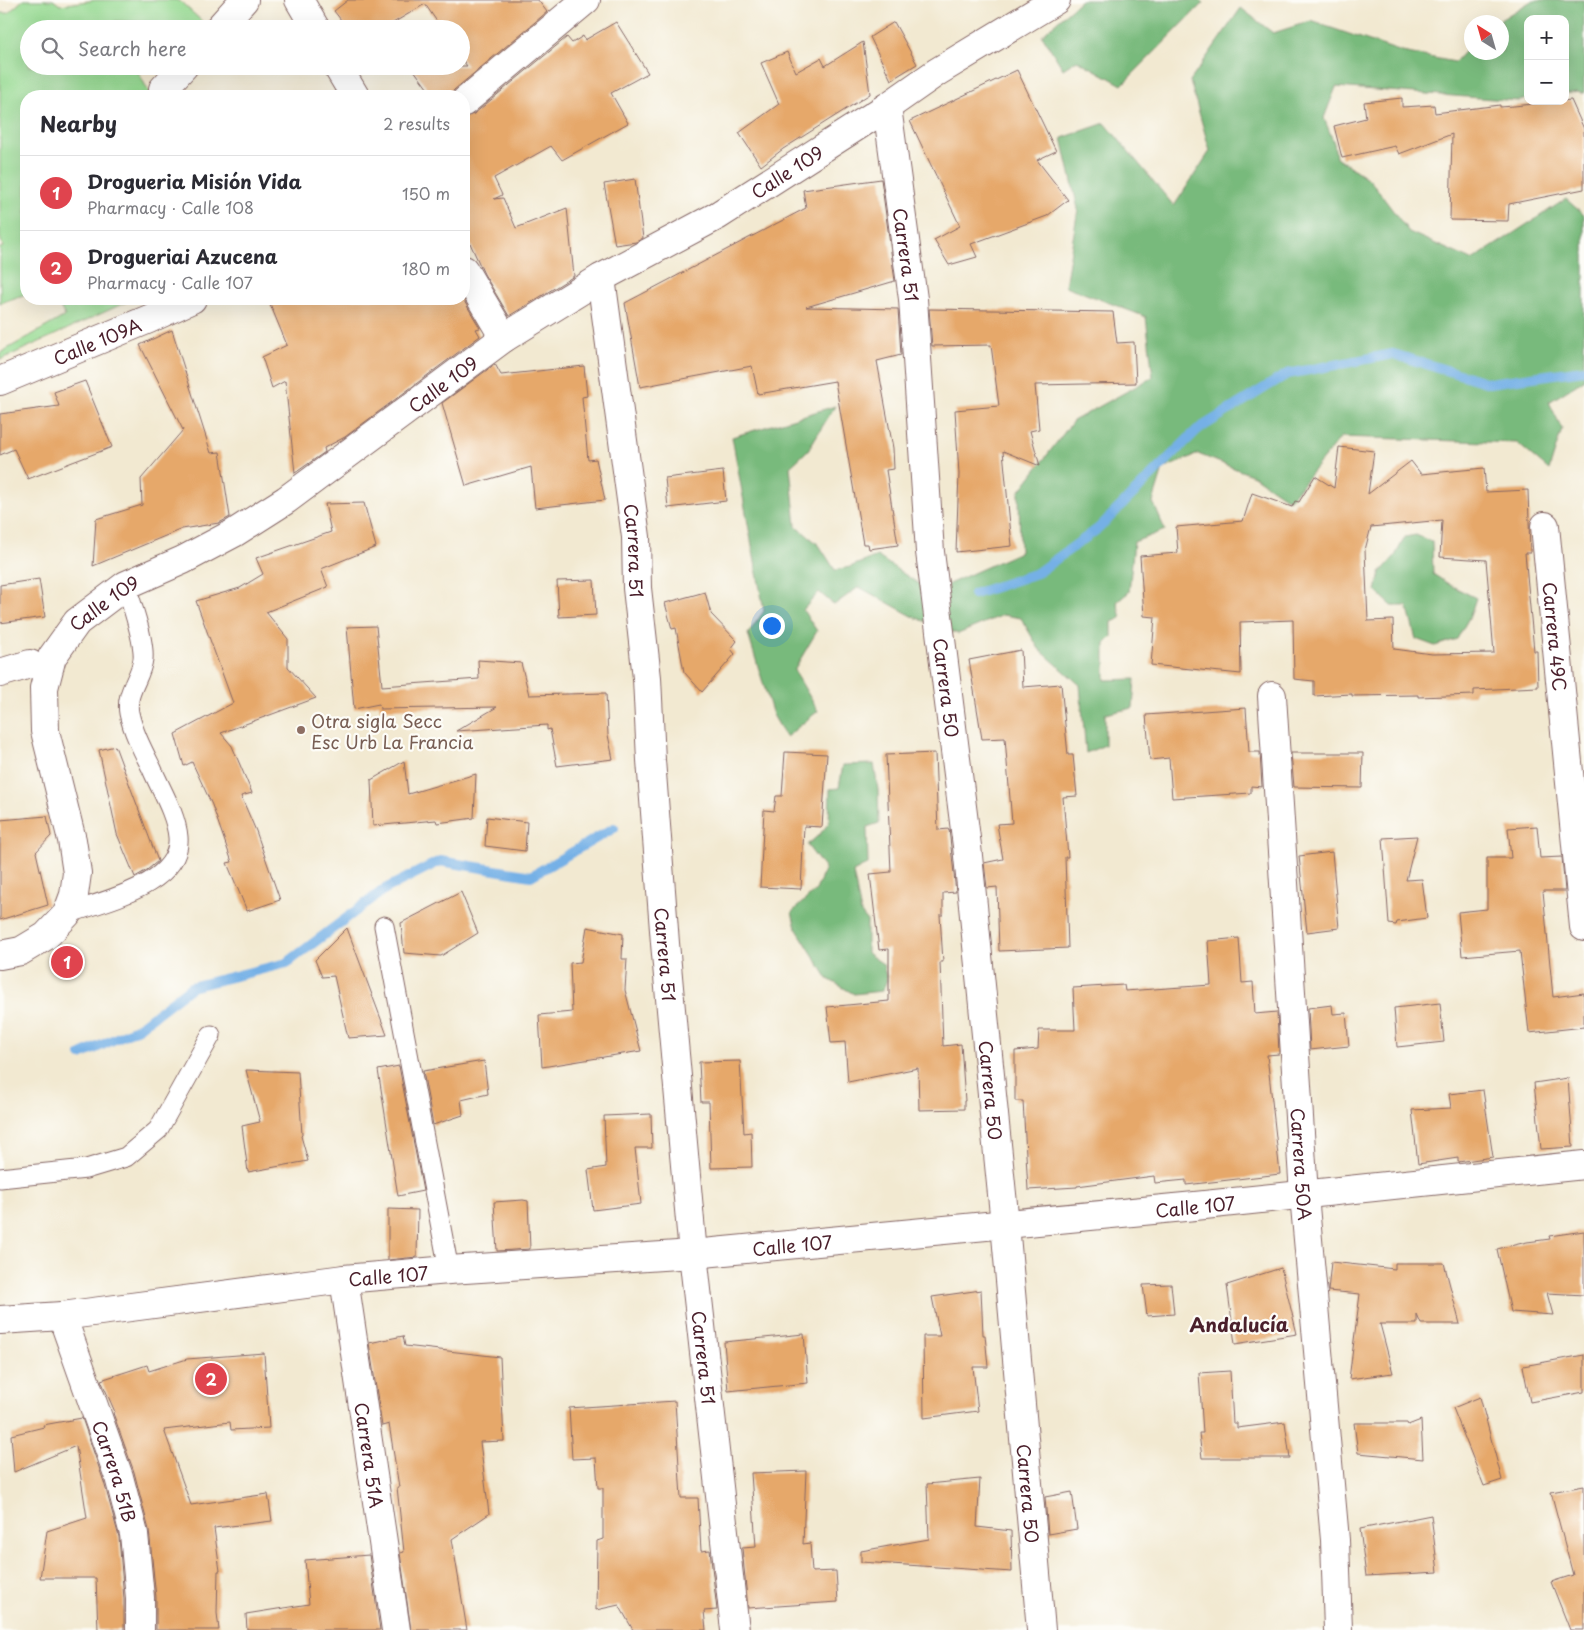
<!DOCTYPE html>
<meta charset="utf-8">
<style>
body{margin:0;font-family:"Playpen Sans",sans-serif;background:#f2f2f3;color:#2b2b33}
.controls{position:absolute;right:15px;top:15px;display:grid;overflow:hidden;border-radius:10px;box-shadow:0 5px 20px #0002}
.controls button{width:45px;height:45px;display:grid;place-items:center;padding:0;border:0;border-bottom:1px solid #e1e1e2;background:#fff;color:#2b2b33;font:25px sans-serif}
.compass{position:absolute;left:1464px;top:15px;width:45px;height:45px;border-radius:50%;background:#fff;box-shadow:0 5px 20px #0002;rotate:323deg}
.you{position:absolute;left:771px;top:625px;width:18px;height:18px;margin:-12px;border:4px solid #fff;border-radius:50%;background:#1a73e8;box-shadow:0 0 0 8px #1a73e833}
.badge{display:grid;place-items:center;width:32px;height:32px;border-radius:50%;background:#c8321e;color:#fff;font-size:16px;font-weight:700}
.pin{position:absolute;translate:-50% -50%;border:2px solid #fff;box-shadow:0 1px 5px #0006}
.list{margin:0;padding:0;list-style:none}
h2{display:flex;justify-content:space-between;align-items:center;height:65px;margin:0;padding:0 20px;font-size:21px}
h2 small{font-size:16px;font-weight:400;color:#7c7c81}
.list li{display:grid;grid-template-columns:32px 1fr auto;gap:15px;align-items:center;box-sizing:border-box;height:75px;padding:0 20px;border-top:1px solid #e1e1e2}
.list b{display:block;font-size:19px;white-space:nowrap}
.list p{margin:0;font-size:16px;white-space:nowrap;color:#7c7c81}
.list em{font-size:16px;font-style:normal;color:#7c7c81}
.icon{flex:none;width:28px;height:28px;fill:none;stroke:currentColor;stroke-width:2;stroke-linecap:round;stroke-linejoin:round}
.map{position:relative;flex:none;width:1584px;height:1630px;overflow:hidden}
.search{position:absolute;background:#fff;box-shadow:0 5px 20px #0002;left:20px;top:20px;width:450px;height:55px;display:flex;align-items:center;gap:12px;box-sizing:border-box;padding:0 18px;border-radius:28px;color:#7c7c81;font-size:19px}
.panel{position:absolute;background:#fff;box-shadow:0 5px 20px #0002;left:20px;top:90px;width:450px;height:215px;border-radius:20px}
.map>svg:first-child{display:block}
.green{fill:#96da92;stroke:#707c5e}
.forest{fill:#78ba7c;stroke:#616c54}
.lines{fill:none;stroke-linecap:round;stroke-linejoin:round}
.stream{stroke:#74b0e6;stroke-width:10}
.building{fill:#e6a86a;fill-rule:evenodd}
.service-casing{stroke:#856665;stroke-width:21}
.pedestrian-casing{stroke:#856665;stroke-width:30}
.minor-casing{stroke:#856665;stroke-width:30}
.tertiary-casing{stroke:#856665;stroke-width:30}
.service{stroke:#fff;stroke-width:19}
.pedestrian{stroke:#fff;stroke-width:28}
.minor{stroke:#fff;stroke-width:28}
.tertiary{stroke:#fff;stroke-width:28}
.education-dot{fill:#8d6e63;stroke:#fdfcf7;stroke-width:2}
.labels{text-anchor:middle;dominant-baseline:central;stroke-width:4.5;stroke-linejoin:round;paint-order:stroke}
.street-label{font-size:18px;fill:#4a1f2b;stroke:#fdfcf7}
.education-label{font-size:18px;fill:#785e54;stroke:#fdfcf7;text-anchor:start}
.neighbourhood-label{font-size:19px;font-weight:bold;fill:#4a1f2b;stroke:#fdfcf7}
</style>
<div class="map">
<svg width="1584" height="1630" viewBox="0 0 1584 1630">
<rect width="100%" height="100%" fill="#fdfcf7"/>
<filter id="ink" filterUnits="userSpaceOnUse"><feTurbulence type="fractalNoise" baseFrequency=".02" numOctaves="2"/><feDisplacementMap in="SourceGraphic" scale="10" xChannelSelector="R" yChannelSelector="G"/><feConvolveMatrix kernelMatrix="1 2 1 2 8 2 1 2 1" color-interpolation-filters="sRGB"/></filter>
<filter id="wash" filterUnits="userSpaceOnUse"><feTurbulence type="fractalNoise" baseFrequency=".0096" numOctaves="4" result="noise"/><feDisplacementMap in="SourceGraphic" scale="20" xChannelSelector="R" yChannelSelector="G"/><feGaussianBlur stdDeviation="1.12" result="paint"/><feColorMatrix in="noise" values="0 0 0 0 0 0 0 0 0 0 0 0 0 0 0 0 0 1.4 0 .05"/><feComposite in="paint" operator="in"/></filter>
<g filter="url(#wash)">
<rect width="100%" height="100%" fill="#f2e9d1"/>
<g class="green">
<polygon points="23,0 53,0 60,5 96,0 177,0 181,2 206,25 202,29 162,29 150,22 115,21 118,29 29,29 29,66 135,66 151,96 26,96 26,294 0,303 0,248 3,247 0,237 0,13 8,13"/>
<polygon points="56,299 133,299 0,360 0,353 65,316"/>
</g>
<g class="forest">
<polygon points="1081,0 1200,0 1203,3 1122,85 1077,60 1063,69 1042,35"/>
<polygon points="1533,0 1584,0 1584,94 1577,92 1565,94 1565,19 1528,19 1528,99 1519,101 1336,87 1324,118 1334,143 1336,157 1370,180 1409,232 1472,260 1566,199 1584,215 1584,380 1549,402 1562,429 1549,470 1517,443 1341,437 1289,500 1254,476 1198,454 1163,469 1153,502 1165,530 1134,542 1129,592 1117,602 1121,618 1112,622 1112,637 1105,643 1105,680 1135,679 1133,708 1105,714 1105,745 1086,753 1080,685 1039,649 1021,618 1003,615 958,634 914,617 859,587 834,605 819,592 803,610 817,631 794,670 818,711 786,737 773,715 748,634 764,611 732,437 835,406 808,450 790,467 796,526 819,545 835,570 850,567 877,556 931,592 1020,552 1019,492 1073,421 1153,377 1146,317 1065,286 1078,209 1062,138 1105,123 1174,206 1210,151 1190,81 1241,8 1273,33 1311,21 1402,52 1455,62 1471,44 1472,52 1502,52 1502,22 1497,22"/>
<polygon points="1416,535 1432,542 1433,574 1450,585 1476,598 1470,616 1457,639 1435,646 1416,639 1407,606 1392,606 1376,591 1380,573 1395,556 1405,537"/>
<polygon points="874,764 878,790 879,823 867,827 868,864 853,872 861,913 867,921 867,953 883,964 887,980 882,991 854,994 828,979 796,928 792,912 816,890 825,869 807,845 820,834 829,823 830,789 839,788 843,765"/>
</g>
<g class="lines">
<g class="stream">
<polyline points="974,594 1037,573 1099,528 1197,430 1287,374 1393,354 1489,383 1584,370"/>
<polyline points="81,1055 138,1028 191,987 287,963 385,889 440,861 531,876 614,828"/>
</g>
</g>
<g id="blocks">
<g class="building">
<polygon points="348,0 538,0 547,12 454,90 450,96 433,96 411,66 467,66 461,58 461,29 442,29 425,4 383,29 348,29 334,11"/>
<polygon points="616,22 648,73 611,93 628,123 562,160 551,146 494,178 502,195 494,199 503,198 516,228 567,208 574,276 509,316 484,274 464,230 464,117 474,114 567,37 572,43 583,36 585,40"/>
<polygon points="894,22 917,64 891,80 870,37"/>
<polygon points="863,42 870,94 783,149 761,166 739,133 779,104 761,63 787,52 796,72 821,58 825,66"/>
<polygon points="1017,70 1056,151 1037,160 1068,200 1047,216 971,244 977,257 949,265 934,240 960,226 910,121"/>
<polygon points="1402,98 1402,107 1434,105 1435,113 1500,105 1500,107 1514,106 1571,100 1584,129 1584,189 1509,204 1508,221 1450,220 1452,134 1399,154 1395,146 1342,158 1334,126 1366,118 1364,102"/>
<polygon points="635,179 643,238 636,242 615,245 604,184"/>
<polygon points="881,179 895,281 806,307 898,309 901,355 877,361 893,448 894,469 886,470 898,545 869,549 868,544 863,544 835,381 758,394 752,366 640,387 625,303 806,208 803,190"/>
<polygon points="268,299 463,299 480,328 476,329 480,336 345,437 324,448 325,452 295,473 285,381 272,388 262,357 287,345"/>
<polygon points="929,309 1113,312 1117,343 1134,342 1136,383 1035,385 1039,429 1030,431 1040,466 1003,451 1012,546 956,552 959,474 955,410 999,406 991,345 932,346"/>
<polygon points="172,330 211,453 220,452 230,517 219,523 182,529 93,566 96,519 142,505 141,479 183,430 140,345"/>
<polygon points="495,364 501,375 584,366 587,396 582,397 588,460 596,459 605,500 535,508 531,467 466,486 442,403"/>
<polygon points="85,381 112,447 28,479 14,449 0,455 0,414 59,406 54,392"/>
<path d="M1339,447L1374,451L1368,494L1411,461L1421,474L1484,468L1486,492L1528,490L1530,553H1525L1534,651H1537L1538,687L1474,690V695L1418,697V695L1352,696V694L1314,696V681L1294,679L1293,620L1240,622L1241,674L1151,665L1155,617L1144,616L1140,556L1178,553L1176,527L1243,521L1252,493L1292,507L1295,501L1299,502L1315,476L1334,488ZM1442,520L1440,557L1486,560L1494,653L1432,654L1394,649L1393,620L1368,621L1365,550L1371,527Z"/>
<polygon points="723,471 726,501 668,508 665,478"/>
<polygon points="364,503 376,547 321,569 328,587 266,612 288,639 288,667 316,698 221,733 232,746 252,793 241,796 256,831 280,900 247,911 227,863 232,862 212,805 192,762 184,766 175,734 233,703 196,601 240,588 263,574 256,558 331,532 325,504"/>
<polygon points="39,579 45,617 0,623 0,585"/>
<polygon points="594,580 596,615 559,617 557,581"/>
<polygon points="705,592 711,614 737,641 731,649 735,654 702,692 684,672 676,628 672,629 665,603"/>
<polygon points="376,626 382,686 479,679 478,660 521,663 529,695 606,693 608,735 613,759 557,766 550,729 547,730 547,725 456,731 497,707 380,709 379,704 354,709 347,627"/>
<polygon points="1021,650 1023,687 1061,684 1068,755 1073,755 1077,796 1063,797 1068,857 1065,857 1068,948 999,951 997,887 987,888 984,863 1003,859 997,824 1012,823 1005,738 982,739 969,660"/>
<polygon points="1246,708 1249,752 1260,752 1262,787 1251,786 1251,793 1172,798 1169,758 1150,760 1146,715"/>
<polygon points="115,746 158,861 147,870 135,877 117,834 99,750"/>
<polygon points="785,752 827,754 822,827 804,826 801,889 760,887 764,810 774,811 776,796 782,796"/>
<polygon points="935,753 938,830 949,829 956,892 943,893 943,915 940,915 943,962 940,962 943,1046 961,1044 965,1101 964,1101 964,1109 919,1110 918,1068 848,1082 845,1042 831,1043 827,1007 889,1001 889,949 879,950 870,874 891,872 886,755"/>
<polygon points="1291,753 1363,753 1362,788 1294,787"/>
<polygon points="404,761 408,794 476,774 474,818 437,823 436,820 373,826 371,780"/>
<polygon points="47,816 51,836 36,852 48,905 0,920 0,820"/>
<polygon points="487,817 527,822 525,851 485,846"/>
<polygon points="1537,826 1540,858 1562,857 1565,891 1543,891 1553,997 1584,993 1584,1027 1529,1033 1520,951 1462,956 1458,912 1487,909 1487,858 1511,858 1508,828"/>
<polygon points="1417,836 1406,880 1422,879 1427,918 1397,922 1396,925 1389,924 1383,838"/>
<polygon points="1332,852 1339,928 1307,932 1299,856"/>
<polygon points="461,892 478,933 441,956 404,953 401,923"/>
<polygon points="587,927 623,934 622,959 627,959 625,990 641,1051 542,1067 539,1015 572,1012 570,963 581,962"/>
<polygon points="347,928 387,1035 348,1038 334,976 322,977 315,960"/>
<polygon points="1239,938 1242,983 1253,982 1255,1014 1277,1012 1279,1054 1267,1055 1280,1174 1186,1185 1186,1180 1155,1183 1154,1176 1077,1186 1077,1187 1028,1190 1023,1101 1015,1101 1015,1051 1038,1049 1039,1030 1075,1030 1073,988 1124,985 1125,991 1211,985 1208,941"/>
<polygon points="1440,1003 1444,1042 1397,1047 1394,1008"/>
<polygon points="1332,1005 1333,1014 1346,1013 1349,1046 1310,1050 1308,1008"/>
<polygon points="484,1061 488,1094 461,1100 463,1115 433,1125 423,1071"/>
<polygon points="740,1061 744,1133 751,1132 752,1167 711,1168 709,1102 701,1102 699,1062"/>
<polygon points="399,1066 423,1191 398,1196 378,1070"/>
<polygon points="246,1070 298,1072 302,1135 301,1136 308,1161 248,1172 242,1126 260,1122"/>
<polygon points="1568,1078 1573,1147 1541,1149 1534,1083"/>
<polygon points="1483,1090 1493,1157 1458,1162 1458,1158 1418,1164 1412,1110 1451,1108 1449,1094"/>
<polygon points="651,1114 652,1148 635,1148 641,1204 593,1210 588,1170 606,1167 604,1116"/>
<polygon points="523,1200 528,1201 530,1249 497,1251 494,1202"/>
<polygon points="388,1209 418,1210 417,1257 388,1260"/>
<polygon points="1584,1231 1584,1295 1547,1293 1553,1315 1511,1312 1497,1249 1527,1242 1550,1239 1549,1236"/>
<polygon points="1331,1262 1395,1269 1395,1263 1444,1263 1460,1324 1421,1324 1417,1315 1417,1324 1380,1324 1393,1373 1349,1379 1360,1294 1328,1291"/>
<polygon points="1281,1268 1297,1334 1235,1344 1227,1285"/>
<polygon points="1171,1284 1174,1314 1147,1316 1143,1285"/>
<polygon points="981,1290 983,1335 985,1335 988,1367 973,1367 978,1411 924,1418 923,1336 940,1336 932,1297"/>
<polygon points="804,1334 808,1383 728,1391 724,1342"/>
<polygon points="403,1336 405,1346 500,1357 504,1441 480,1442 489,1514 452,1539 467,1630 411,1630 400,1553 404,1552 397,1487 399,1487 389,1424 382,1426 369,1343"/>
<polygon points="264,1353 269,1428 231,1430 230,1422 164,1430 191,1505 268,1494 272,1521 214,1528 220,1571 218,1571 217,1613 219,1630 156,1630 156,1597 149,1530 134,1472 113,1413 115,1412 101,1380 147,1365 149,1371 187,1359"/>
<polygon points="1584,1355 1584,1392 1530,1402 1523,1366"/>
<polygon points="1230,1371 1233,1423 1237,1423 1237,1428 1285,1422 1290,1458 1202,1458 1199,1433 1203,1433 1199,1373"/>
<polygon points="1480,1397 1502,1480 1484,1486 1453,1408"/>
<polygon points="675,1401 681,1498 698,1498 701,1551 710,1550 717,1610 704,1611 706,1630 633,1630 619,1605 596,1610 597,1541 603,1539 603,1488 598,1488 596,1458 572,1459 569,1408"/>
<polygon points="82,1418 104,1482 119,1537 124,1599 124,1630 98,1630 96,1578 40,1578 47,1531 87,1518 76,1446 14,1472 11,1435 44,1427 43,1425"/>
<polygon points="1421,1420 1423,1459 1358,1453 1354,1423 1407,1423 1408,1425"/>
<polygon points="806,1471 803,1544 810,1543 812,1572 836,1571 838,1602 748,1608 742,1548 756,1547 751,1473"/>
<polygon points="980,1479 977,1527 1011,1531 1012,1572 861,1562 861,1551 929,1539 927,1484"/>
<polygon points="1584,1486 1584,1630 1570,1630 1551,1582 1573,1575 1551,1492"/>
<polygon points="1072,1492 1077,1529 1048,1534 1045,1497"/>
<polygon points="1431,1515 1438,1572 1366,1576 1360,1529"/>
<polygon points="369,1555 380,1630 247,1630 246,1614 309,1604 305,1560"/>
</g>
</g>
</g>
<g filter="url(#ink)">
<use href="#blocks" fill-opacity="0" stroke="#856665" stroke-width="1"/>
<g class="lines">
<g class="service-casing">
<g id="service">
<path d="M67,914C102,901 182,885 178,837C176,814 161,790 152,769C143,751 133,732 129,713C125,692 141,678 143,659C145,640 131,604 126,585"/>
<polyline points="384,926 449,1270"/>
<polyline points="0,1178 86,1169 126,1157 158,1130 211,1035"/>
</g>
</g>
<g class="pedestrian-casing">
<polyline id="pedestrian" points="0,673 30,664"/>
</g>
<g class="minor-casing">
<g id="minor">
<polyline points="299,0 316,29"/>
<polyline points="218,29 244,0"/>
<polyline points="337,66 355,96"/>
<polyline points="163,89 184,66"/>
<polyline points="464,102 586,0"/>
<path id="s1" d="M887,107L913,299L930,552L967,846L1005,1224L1041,1630"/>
<polyline points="464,270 504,338"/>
<path id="s2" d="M601,278L636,537L637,588L647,678L651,760L665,943L693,1254L735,1630"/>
<path id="s3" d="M0,381L149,319L192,299"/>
<path id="s4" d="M1545,526L1584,927"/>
<path id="s5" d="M1272,696L1304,1195L1335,1540L1338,1630"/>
<path id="s6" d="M344,1279L396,1630"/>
<path id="s7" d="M62,1316L119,1477L134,1534L140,1598V1630"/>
</g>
</g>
<g class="tertiary-casing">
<g id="tertiary">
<path id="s8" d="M0,955L21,951L46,936L67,914L74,895L77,873L72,840L45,731L44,688L52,657L77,622L126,585L183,560L234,533L286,500L504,338L601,278L717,216L887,107L937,72L1056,0"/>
<path id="s9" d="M0,1320L62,1316L344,1279L449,1270L693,1254L1195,1206L1584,1165"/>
</g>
</g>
<use href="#service" class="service"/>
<use href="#pedestrian" class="pedestrian"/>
<use href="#minor" class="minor"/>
<use href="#tertiary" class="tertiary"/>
</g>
</g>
<circle class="education-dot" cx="301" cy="730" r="5"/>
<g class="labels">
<g class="street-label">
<text stroke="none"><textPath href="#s8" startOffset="1230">Calle 109</textPath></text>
<text stroke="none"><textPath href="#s1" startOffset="149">Carrera 51</textPath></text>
<text stroke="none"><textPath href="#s3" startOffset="105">Calle 109A</textPath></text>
<text stroke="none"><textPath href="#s8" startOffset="825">Calle 109</textPath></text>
<text stroke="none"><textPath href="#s2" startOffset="275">Carrera 51</textPath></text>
<text stroke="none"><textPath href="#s8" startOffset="420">Calle 109</textPath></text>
<text stroke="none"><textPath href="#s4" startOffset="111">Carrera 49C</textPath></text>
<text stroke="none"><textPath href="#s1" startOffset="584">Carrera 50</textPath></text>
<text stroke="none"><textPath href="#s2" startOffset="680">Carrera 51</textPath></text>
<text stroke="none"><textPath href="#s1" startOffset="989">Carrera 50</textPath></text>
<text stroke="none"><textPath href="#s5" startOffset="469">Carrera 50A</textPath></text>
<text stroke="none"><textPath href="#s9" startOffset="1201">Calle 107</textPath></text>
<text stroke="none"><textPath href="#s9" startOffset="796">Calle 107</textPath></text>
<text stroke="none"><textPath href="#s9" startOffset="391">Calle 107</textPath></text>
<text stroke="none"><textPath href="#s2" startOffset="1085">Carrera 51</textPath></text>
<text stroke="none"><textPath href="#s6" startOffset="178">Carrera 51A</textPath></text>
<text stroke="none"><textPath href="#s7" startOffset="164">Carrera 51B</textPath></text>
<text stroke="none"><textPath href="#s1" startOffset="1394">Carrera 50</textPath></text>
</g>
<g class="education-label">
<text x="311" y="720">Otra sigla Secc<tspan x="311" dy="21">Esc Urb La Francia</tspan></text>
</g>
<g class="neighbourhood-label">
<text x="1239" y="1324">Andalucía</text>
</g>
</g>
</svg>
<div class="controls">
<button>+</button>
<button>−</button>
</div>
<svg class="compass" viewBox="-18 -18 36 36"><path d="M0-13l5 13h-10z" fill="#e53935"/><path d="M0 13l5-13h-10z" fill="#7c7c81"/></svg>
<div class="you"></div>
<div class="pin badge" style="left:67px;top:962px;background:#e0444e">1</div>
<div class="pin badge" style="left:211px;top:1379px;background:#e0444e">2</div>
<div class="search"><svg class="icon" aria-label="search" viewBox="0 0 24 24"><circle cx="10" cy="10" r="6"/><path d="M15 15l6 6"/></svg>Search here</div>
<section class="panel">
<h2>Nearby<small>2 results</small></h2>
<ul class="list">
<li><span class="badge" style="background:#e0444e">1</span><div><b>Drogueria Misión Vida</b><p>Pharmacy · Calle 108</p></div><em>150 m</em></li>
<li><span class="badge" style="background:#e0444e">2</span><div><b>Drogueriai Azucena</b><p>Pharmacy · Calle 107</p></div><em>180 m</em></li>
</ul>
</section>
</div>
